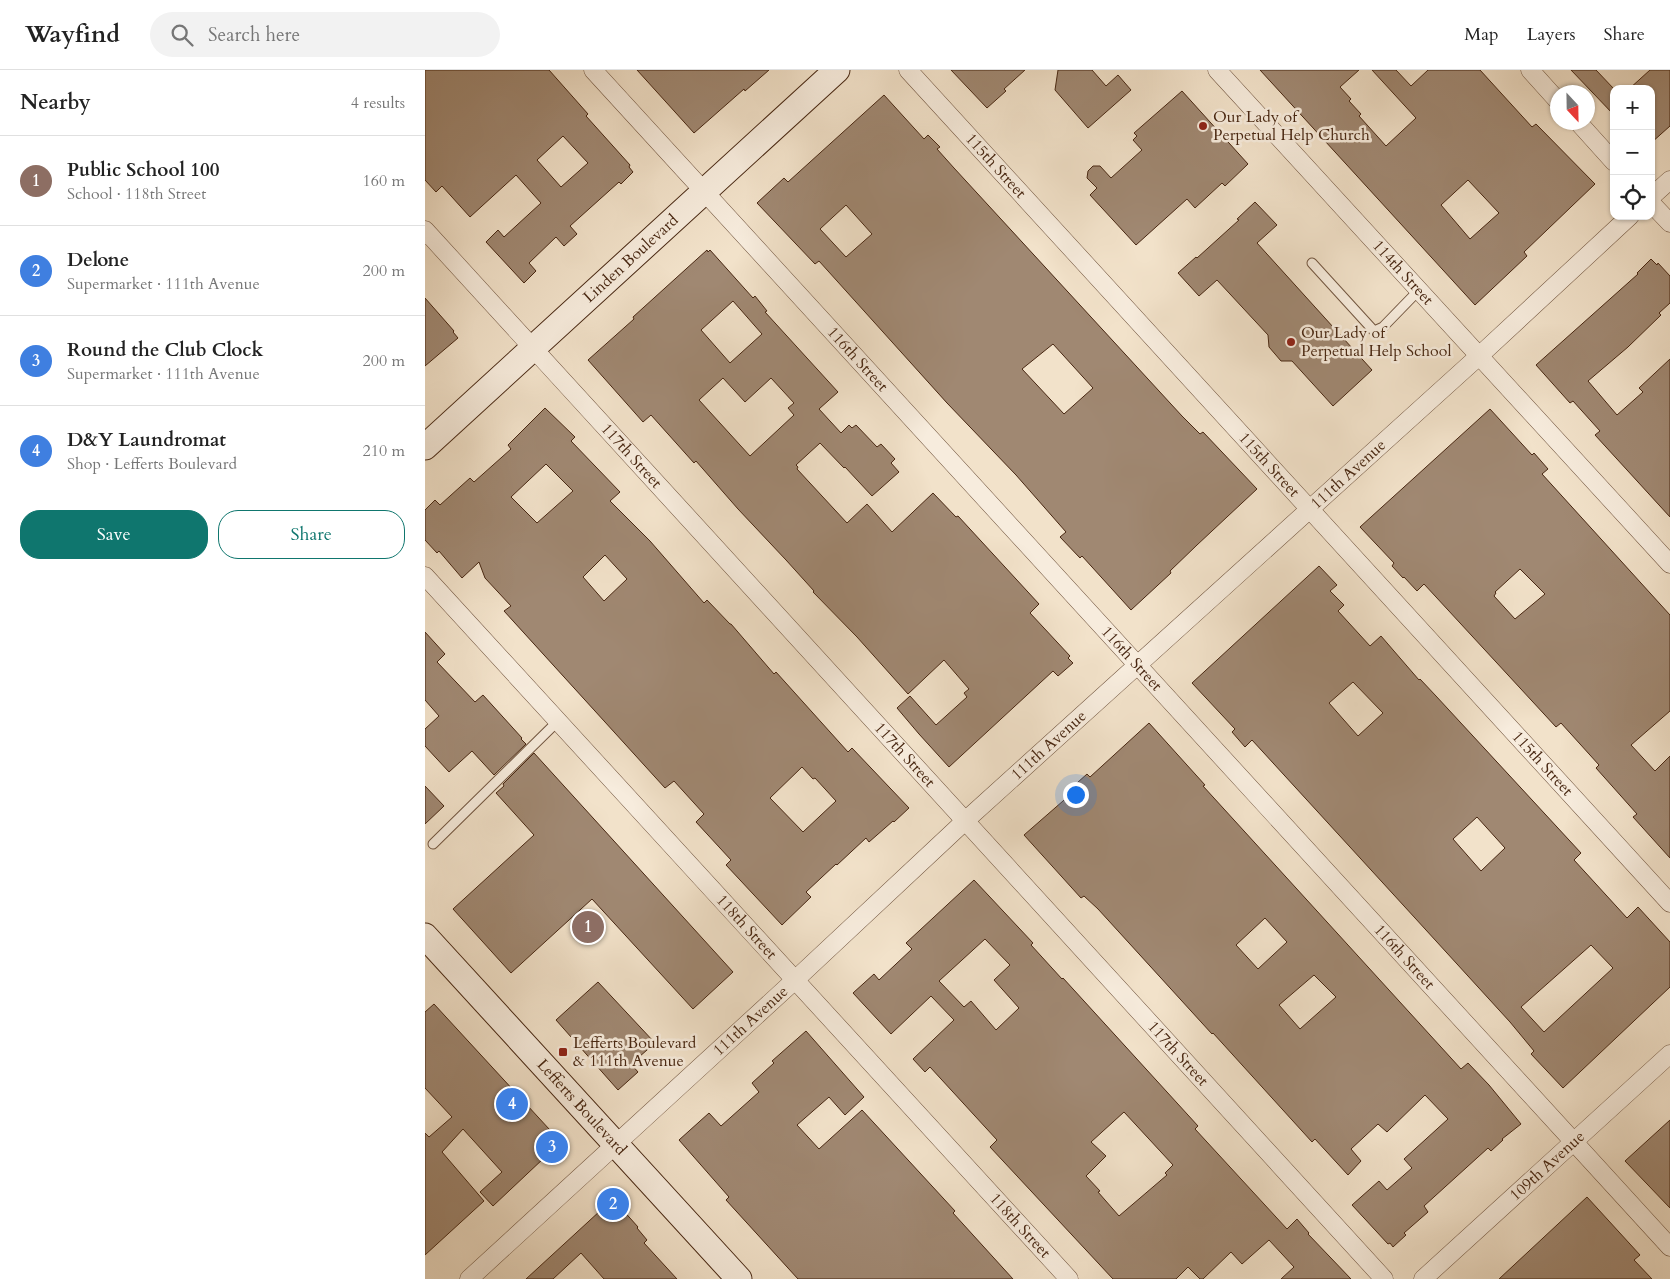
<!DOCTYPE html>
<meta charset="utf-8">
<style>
body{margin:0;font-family:Cardo,serif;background:#f2f2f2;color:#222}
.controls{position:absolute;right:15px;top:15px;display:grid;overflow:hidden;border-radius:10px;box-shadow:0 1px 4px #0004}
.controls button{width:45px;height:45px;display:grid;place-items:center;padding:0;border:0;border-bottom:1px solid #e0e0e0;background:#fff;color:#222;font:25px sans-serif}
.compass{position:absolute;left:1125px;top:15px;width:45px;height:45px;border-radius:50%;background:#fff;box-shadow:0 1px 4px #0004;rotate:158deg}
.you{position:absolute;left:650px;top:724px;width:18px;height:18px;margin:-12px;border:4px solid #fff;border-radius:50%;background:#1a73e8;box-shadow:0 0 0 8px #1a73e833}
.badge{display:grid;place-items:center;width:32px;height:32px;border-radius:50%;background:#0f766e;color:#fff;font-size:16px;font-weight:700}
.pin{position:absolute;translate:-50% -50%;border:2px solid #fff;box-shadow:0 1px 5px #0006}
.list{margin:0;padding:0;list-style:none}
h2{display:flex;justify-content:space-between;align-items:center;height:65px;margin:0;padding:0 20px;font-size:21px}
h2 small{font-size:16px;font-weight:400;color:#767676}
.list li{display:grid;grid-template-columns:32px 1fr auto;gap:15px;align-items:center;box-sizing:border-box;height:90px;padding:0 20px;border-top:1px solid #e0e0e0}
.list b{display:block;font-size:19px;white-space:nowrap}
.list p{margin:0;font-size:16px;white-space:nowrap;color:#767676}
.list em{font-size:16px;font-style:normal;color:#767676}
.actions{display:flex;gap:10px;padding:15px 20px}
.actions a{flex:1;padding:11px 0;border:1px solid #0f766e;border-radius:20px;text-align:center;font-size:18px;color:#0f766e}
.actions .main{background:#0f766e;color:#fff}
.icon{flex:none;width:28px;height:28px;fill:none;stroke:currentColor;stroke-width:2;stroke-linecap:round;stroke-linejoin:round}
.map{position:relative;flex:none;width:1245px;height:1209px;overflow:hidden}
header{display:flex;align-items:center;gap:30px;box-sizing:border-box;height:70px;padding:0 25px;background:#fff;border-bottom:1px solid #e0e0e0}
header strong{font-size:24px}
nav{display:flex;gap:28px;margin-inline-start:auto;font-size:18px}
.search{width:350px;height:45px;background:#f2f2f2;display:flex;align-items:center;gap:12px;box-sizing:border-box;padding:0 18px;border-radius:28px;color:#767676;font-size:19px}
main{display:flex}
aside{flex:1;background:#fff}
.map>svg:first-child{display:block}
.building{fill:#a08872;stroke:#482712;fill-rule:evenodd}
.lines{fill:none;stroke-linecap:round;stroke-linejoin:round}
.lane-casing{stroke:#725640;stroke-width:11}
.street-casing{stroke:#725640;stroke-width:19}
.secondary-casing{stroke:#482712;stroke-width:27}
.lane{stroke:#f7ecdd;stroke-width:9}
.street{stroke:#f7ecdd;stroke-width:18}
.secondary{stroke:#f7ecdd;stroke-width:25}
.poi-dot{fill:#8f2418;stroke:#f7ecdd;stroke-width:2}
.labels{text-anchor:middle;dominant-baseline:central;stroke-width:5;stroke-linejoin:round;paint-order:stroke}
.poi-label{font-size:16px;fill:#482712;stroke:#f7ecdd;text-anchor:start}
.street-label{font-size:16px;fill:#482712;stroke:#f7ecdd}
</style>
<header>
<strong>Wayfind</strong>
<div class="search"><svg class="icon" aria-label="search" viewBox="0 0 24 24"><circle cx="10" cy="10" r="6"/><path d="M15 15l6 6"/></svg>Search here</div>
<nav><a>Map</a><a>Layers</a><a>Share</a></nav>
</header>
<main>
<aside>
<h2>Nearby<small>4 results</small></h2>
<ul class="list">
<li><span class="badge" style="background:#8d6e63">1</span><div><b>Public School 100</b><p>School · 118th Street</p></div><em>160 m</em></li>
<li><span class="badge" style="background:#3f7fe0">2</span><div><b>Delone</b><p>Supermarket · 111th Avenue</p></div><em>200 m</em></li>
<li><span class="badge" style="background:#3f7fe0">3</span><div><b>Round the Club Clock</b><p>Supermarket · 111th Avenue</p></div><em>200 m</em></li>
<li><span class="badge" style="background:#3f7fe0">4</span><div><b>D&amp;Y Laundromat</b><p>Shop · Lefferts Boulevard</p></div><em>210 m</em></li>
</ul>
<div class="actions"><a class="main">Save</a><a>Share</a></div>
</aside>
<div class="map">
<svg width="1245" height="1209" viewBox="0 0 1245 1209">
<rect width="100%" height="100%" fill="#f2e2ca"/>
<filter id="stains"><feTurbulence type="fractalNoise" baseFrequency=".004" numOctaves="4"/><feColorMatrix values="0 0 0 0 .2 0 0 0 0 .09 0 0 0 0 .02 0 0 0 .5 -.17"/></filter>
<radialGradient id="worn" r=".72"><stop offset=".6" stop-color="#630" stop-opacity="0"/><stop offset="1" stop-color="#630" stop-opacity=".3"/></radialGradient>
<g class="building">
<path d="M0,0H124L163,44L161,46L205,95L204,97L208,102L196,114L194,112L145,156L152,164L139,176L131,167L104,193L111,201L99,213L61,172L73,160L79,167L116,133L91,105L45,147L17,116L11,122L0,110ZM138,66L163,93L136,117L112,90Z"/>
<polygon points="212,0 344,0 320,21 319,19 269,63"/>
<polygon points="526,0 600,0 579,19 581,21 562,38"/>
<polygon points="633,0 667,0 681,16 693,5 706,20 663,58 630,20"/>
<path d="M835,0H934L915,17L926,29L924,31L936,44L934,46L961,76L991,48L947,0H971L986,16L1003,0H1055L1107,57L1111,54L1170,114L1099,182L1102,186L1050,235ZM1043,110L1074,143L1045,169L1016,135Z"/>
<polygon points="1146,0 1171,0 1189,19 1189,45"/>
<polygon points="1225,0 1245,0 1245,56 1226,73 1226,19 1204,19"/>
<polygon points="757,21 823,94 800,116 797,113 770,138 762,129 711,175 665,125 672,118 662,108 663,101 668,96 675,96 686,108 717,80 708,70 712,66 709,63"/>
<path d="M459,25L499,69L503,65L515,77L512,79L529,98L757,346L775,364L778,362L832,419L772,475L745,501L746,503L706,540L657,486L655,488L635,467L641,462L591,405L522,333L394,191L390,194L332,133L359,108L363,112ZM421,135L447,164L421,187L395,159ZM628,274L668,318L639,344L597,299Z"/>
<polygon points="830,132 852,155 832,173 947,300 908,336 867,291 856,291 844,277 843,265 792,210 774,226 753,203 771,187 772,188 814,150 812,149"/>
<path d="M282,180L283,182L285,180L328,228L330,226L342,241L340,242L413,322L394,339L416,363L424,355L427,358L431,355L452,377L456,374L470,389L466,393L474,402L447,426L420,397L419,398L395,373L371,395L373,397L372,399L422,453L442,434L467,462L508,423L531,447L533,446L614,534L605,543L645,586L643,588L648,593L633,606L628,601L524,697L494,664L472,638L485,626L511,655L542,627L539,623L544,619L519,590L483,624L432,567L388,522L389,521L361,490L313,439L271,391L269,393L226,345L218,352L163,290L209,249L208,247ZM308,231L337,264L305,293L276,260ZM298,308L320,332L346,308L369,333L363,338L369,345L325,386L274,330Z"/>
<polygon points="1226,189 1232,195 1233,193 1245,206 1245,233 1234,243 1236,245 1203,277 1163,311 1192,345 1218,322 1214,318 1245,289 1245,447 1170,365 1175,361 1148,331 1145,333 1111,295 1213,204 1212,203"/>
<polygon points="0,228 29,261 28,262 33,268 0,296"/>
<path d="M120,338L150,367L146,371L195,422L185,431L225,471L279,533L282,530L305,554H306L349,604L351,602L423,682L427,678L484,738L469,752L468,751L444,772L441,768L412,795L411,794L381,822L386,827L357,855L301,795L306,790L271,752L279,744L249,711L240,718L79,541L86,536L60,508L54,492L37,508L14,481L12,483L0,470V440L10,430L15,435L45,408L49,412L86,379L83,375ZM121,394L148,421L112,453L86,427ZM180,485L202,509L179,531L158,507ZM377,697L388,709L390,708L411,731L378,762L345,728Z"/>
<path d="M1065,339L1107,385L1109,383L1123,399L1117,404L1245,545V641L1206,675L1230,701L1245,686V788L1208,747L1212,744L1171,698L1174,695L1136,653L1131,657L999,514L992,521L979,507L978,508L967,496L969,493L935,457ZM1095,499L1120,524L1090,549L1069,526L1071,523L1070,522Z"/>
<path d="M894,496L912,515L905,521L919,535L913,541L945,576L956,566L994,610L995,609L1011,626L1156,783L1149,790L1202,848L1213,837L1245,872V917L1138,1018L1106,984L1109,981L1085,952L990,848L827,670L820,677L807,662L810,659L767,613ZM928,612L958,643L933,666L904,633ZM1052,747L1080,778L1056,801L1028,769ZM1166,875L1188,898L1119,962L1096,937Z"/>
<polygon points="0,562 20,584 12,592 50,632 58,625 97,668 96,669 101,674 69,705 47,681 24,702 0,676 0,659 14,646 0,630"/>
<path d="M724,653L780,715L778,716L1036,999L1043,993L1064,1015L1096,1054L1077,1069L1078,1070L1066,1081L1063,1078L999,1136L1003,1142L979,1163L981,1165L968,1177L965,1173L963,1174L927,1135L954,1111L962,1120L987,1098L979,1089L1023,1049L1000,1025L962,1062L953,1054L926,1079L936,1091L923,1105L890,1069L887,1072L788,963L787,964L673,839L659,826L656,828L599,765L646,724L643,721L662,704L665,707ZM840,848L862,872L833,899L811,875ZM889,905L911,927L875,959L854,935Z"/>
<polygon points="109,683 308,902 268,939 167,829 86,903 28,839 109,765 71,723 79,716 78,714"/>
<polygon points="0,716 19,736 0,754"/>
<path d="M549,810L608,873L606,875L637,909L638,908L773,1056L770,1059L862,1159L872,1149L884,1163L883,1164L926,1209H856L869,1197L844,1170L817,1194L806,1182L778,1209H775L763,1197L751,1209H688L565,1077L572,1070L505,997L500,1002L488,989L529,950L506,926L466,964L428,923L449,904L454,910L487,879L481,873ZM560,869L585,895L569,910L594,938L571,960L546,931L539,937L514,911ZM699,1042L748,1095L740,1103L742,1105L694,1146L673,1122L675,1121L661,1106L681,1086L666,1072Z"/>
<polygon points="173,912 230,973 206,994 213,1002 193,1020 131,950"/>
<polygon points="9,934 136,1072 68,1136 55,1122 77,1102 38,1059 17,1082 59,1131 0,1185 0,1063 4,1067 27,1047 0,1018 0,942"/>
<polygon points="381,961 439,1027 420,1045 404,1027 372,1055 394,1079 437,1040 530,1141 528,1143 588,1209 373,1209 301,1130 304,1127 254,1070 284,1043 296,1056 334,1022 327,1013 349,993 347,991"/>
<polygon points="1245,1050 1245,1138 1200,1091"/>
<polygon points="1162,1127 1215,1185 1209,1190 1227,1209 1074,1209"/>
<polygon points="188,1129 213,1157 212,1158 222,1170 219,1173 252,1209 179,1209 156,1183 128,1209 101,1209"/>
</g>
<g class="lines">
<g class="lane-casing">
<g id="lane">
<polyline points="887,193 949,261 958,257 994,220"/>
<polyline points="8,774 133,651"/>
</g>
</g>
<g class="street-casing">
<g id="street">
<path id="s1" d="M168,0L1245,1177"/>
<path id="s2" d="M483,0L1245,833"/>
<path id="s3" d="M792,0L1245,494"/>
<polyline points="1105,0 1132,30"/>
<polyline points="1153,52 1189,92"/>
<polyline points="1226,127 1245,110"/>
<polyline points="1226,133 1245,153"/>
<path id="s4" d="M0,160L959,1209"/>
<path id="s5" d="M0,506L644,1209"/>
<path id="s6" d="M44,1209L370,910L540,751L1054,286L1205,146"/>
<path id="s7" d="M998,1209L1245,984"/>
</g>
</g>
<g class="secondary-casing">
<g id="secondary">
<path id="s8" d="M0,377L412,0"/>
<path id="s9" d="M0,866L314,1209"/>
</g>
</g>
<use href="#lane" class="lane"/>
<use href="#street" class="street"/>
<use href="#secondary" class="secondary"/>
</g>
<g class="poi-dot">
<circle cx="778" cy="56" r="5"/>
<circle cx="866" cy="272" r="5"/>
<rect x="133" y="977" width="10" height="10" rx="2.5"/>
</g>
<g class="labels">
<g class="poi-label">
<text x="788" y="47">Our Lady of<tspan x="788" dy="18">Perpetual Help Church</tspan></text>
<text x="876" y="263">Our Lady of<tspan x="876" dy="18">Perpetual Help School</tspan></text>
<text x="148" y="973">Lefferts Boulevard<tspan x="148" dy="18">&amp; 111th Avenue</tspan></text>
</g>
<g class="street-label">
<text stroke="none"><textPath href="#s2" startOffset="130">115th Street</textPath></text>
<text stroke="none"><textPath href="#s8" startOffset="279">Linden Boulevard</textPath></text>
<text stroke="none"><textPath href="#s3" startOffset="275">114th Street</textPath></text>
<text stroke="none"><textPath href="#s1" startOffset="392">116th Street</textPath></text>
<text stroke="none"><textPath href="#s4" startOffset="306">117th Street</textPath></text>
<text stroke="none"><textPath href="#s2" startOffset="535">115th Street</textPath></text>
<text stroke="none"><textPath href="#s6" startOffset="1192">111th Avenue</textPath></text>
<text stroke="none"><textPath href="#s1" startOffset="798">116th Street</textPath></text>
<text stroke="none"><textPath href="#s6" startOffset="788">111th Avenue</textPath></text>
<text stroke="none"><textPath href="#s4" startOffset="711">117th Street</textPath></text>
<text stroke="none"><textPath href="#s2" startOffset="940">115th Street</textPath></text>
<text stroke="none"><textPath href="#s5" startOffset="476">118th Street</textPath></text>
<text stroke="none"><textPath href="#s1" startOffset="1202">116th Street</textPath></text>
<text stroke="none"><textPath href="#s6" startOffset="382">111th Avenue</textPath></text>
<text stroke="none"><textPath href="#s4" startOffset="1116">117th Street</textPath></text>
<text stroke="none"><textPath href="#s9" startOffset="232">Lefferts Boulevard</textPath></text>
<text stroke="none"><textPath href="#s7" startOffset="168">109th Avenue</textPath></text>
<text stroke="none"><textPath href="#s5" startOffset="881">118th Street</textPath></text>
</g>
</g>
<rect width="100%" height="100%" filter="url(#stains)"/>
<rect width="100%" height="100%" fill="url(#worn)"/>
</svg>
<div class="controls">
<button>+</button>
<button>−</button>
<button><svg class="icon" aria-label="locate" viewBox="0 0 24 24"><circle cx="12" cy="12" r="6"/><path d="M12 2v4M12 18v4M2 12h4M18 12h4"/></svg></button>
</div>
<svg class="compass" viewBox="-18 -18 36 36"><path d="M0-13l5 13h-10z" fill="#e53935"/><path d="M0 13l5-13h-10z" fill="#767676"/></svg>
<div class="you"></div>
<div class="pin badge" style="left:163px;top:857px;background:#8d6e63">1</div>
<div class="pin badge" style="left:188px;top:1134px;background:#3f7fe0">2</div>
<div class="pin badge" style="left:127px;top:1077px;background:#3f7fe0">3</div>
<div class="pin badge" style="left:87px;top:1034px;background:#3f7fe0">4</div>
</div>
</main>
